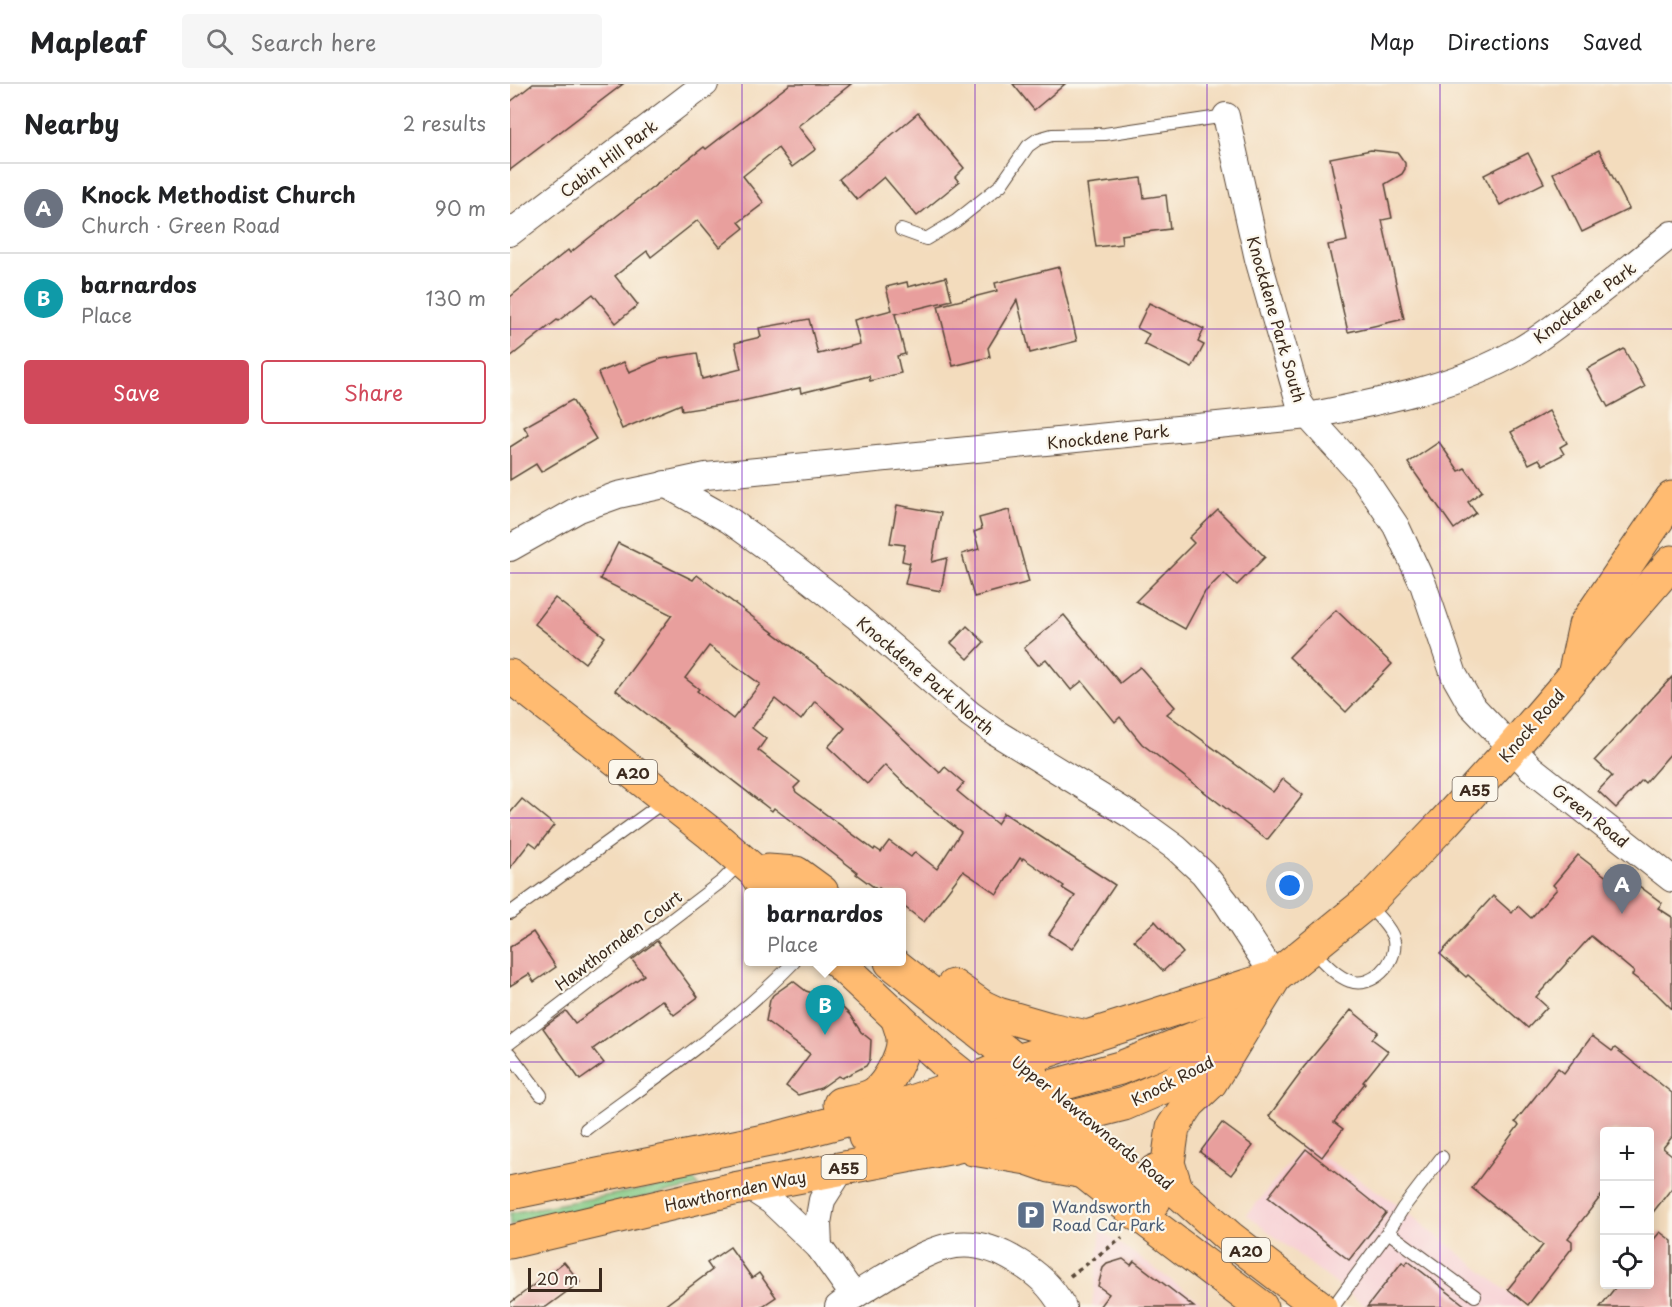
<!DOCTYPE html>
<meta charset="utf-8">
<style>
body{margin:0;font-family:"Playpen Sans",sans-serif;background:#f6f6f6;color:#202124}
.controls{position:absolute;right:18px;bottom:18px;display:grid;overflow:hidden;border-radius:6px;box-shadow:0 3px 15px #0003}
.controls button{width:54px;height:54px;display:grid;place-items:center;padding:0;border:0;border-bottom:2px solid #e0e0e0;background:#fff;color:#202124;font:30px sans-serif}
.scale{position:absolute;left:18px;bottom:15px;width:74px;box-sizing:border-box;padding-left:6px;border:3px solid #3b2a1e;border-top:0;font-size:16px;line-height:21px;white-space:nowrap;color:#3b2a1e;-webkit-text-stroke:4px #fbf7ec;paint-order:stroke}
.you{position:absolute;left:780px;top:802px;width:21px;height:21px;margin:-15px;border:4px solid #fff;border-radius:50%;background:#1a73e8;box-shadow:0 0 0 9px #1a73e833}
.badge{display:grid;place-items:center;width:39px;height:39px;border-radius:50%;background:#d1495b;color:#fff;font-size:20px;font-weight:700}
.pin{position:absolute;translate:-50% -50px;filter:drop-shadow(0 2px 3px #0008)}
.pin::after{content:'';position:absolute;top:32px;width:21px;height:18px;background:inherit;clip-path:polygon(0 0,100% 0,50% 100%)}
.popup{position:absolute;left:234px;top:804px;width:162px;height:78px;box-sizing:border-box;display:grid;place-content:center;border-radius:6px;background:#fff;filter:drop-shadow(0 2px 4px #0005);font-size:20px;white-space:nowrap;color:#757577}
.popup b{font-size:22px;color:#202124}
.popup::after{content:'';position:absolute;left:50%;top:100%;margin-left:-12px;border:12px solid transparent;border-top-color:#fff}
.list{margin:0;padding:0;list-style:none}
h2{display:flex;justify-content:space-between;align-items:center;height:78px;margin:0;padding:0 24px;font-size:26px}
h2 small{font-size:20px;font-weight:400;color:#757577}
.list li{display:grid;grid-template-columns:39px 1fr auto;gap:18px;align-items:center;box-sizing:border-box;height:90px;padding:0 24px;border-top:2px solid #e0e0e0}
.list b{display:block;font-size:22px;white-space:nowrap}
.list p{margin:0;font-size:20px;white-space:nowrap;color:#757577}
.list em{font-size:20px;font-style:normal;color:#757577}
.actions{display:flex;gap:12px;padding:18px 24px}
.actions a{flex:1;padding:14px 0;border:2px solid #d1495b;border-radius:6px;text-align:center;font-size:21px;color:#d1495b}
.actions .main{background:#d1495b;color:#fff}
.icon{flex:none;width:33px;height:33px;fill:none;stroke:currentColor;stroke-width:2;stroke-linecap:round;stroke-linejoin:round}
.map{position:relative;flex:none;width:1162px;height:1223px;overflow:hidden}
header{display:flex;align-items:center;gap:36px;box-sizing:border-box;height:84px;padding:0 30px;background:#fff;border-bottom:2px solid #e0e0e0}
header strong{font-size:28px}
nav{display:flex;gap:33px;margin-inline-start:auto;font-size:21px}
.search{width:420px;height:54px;background:#f6f6f6;display:flex;align-items:center;gap:15px;box-sizing:border-box;padding:0 21px;border-radius:6px;color:#757577;font-size:22px}
main{display:flex}
aside{flex:1;background:#fff}
.map>svg:first-child{display:block}
.built{fill:#f7cfd4}
.green{fill:#82c883;stroke:#5e7950;stroke-width:1.5}
.building{fill:#e89f9d;fill-rule:evenodd}
.lines{fill:none;stroke-linecap:round;stroke-linejoin:round}
.lane-casing{stroke:#574536;stroke-width:14}
.street-casing{stroke:#574536;stroke-width:28}
.primary-casing{stroke:#574536;stroke-width:35}
.highway-casing{stroke:#574536;stroke-width:35}
.path{stroke:#574536;stroke-width:4;stroke-dasharray:4.5 4.5;stroke-linecap:butt}
.lane{stroke:#fff;stroke-width:12}
.street{stroke:#fff;stroke-width:26}
.primary{stroke:#ffbb71;stroke-width:33}
.highway{stroke:#ffbb71;stroke-width:33}
.grid{fill:none;stroke:#7b2cbf;stroke-width:1.5;stroke-opacity:0.55}
.labels{text-anchor:middle;dominant-baseline:central;stroke-width:4.5;stroke-linejoin:round;paint-order:stroke}
.shield{fill:#fbf7ec;stroke:#75685c;stroke-width:1.5}
.shield-label{font-size:15px;font-weight:bold;fill:#3b2a1e}
.street-label{font-size:16px;fill:#3b2a1e;stroke:#fbf7ec}
.service-label{font-size:16px;fill:#4e5e75;stroke:#fbf7ec;text-anchor:start}
</style>
<header>
<strong>Mapleaf</strong>
<div class="search"><svg class="icon" aria-label="search" viewBox="0 0 24 24"><circle cx="10" cy="10" r="6"/><path d="M15 15l6 6"/></svg>Search here</div>
<nav><a>Map</a><a>Directions</a><a>Saved</a></nav>
</header>
<main>
<aside>
<h2>Nearby<small>2 results</small></h2>
<ul class="list">
<li><span class="badge" style="background:#6b7280">A</span><div><b>Knock Methodist Church</b><p>Church · Green Road</p></div><em>90 m</em></li>
<li><span class="badge" style="background:#0f9aa8">B</span><div><b>barnardos</b><p>Place</p></div><em>130 m</em></li>
</ul>
<div class="actions"><a class="main">Save</a><a>Share</a></div>
</aside>
<div class="map">
<svg width="1162" height="1223" viewBox="0 0 1162 1223">
<rect width="100%" height="100%" fill="#fbf7ec"/>
<filter id="ink" filterUnits="userSpaceOnUse"><feTurbulence type="fractalNoise" baseFrequency=".0167" numOctaves="2"/><feDisplacementMap in="SourceGraphic" scale="12" xChannelSelector="R" yChannelSelector="G"/><feConvolveMatrix kernelMatrix="1 2 1 2 8 2 1 2 1" color-interpolation-filters="sRGB"/></filter>
<filter id="wash" filterUnits="userSpaceOnUse"><feTurbulence type="fractalNoise" baseFrequency=".008" numOctaves="4" result="noise"/><feDisplacementMap in="SourceGraphic" scale="24" xChannelSelector="R" yChannelSelector="G"/><feGaussianBlur stdDeviation="1.35" result="paint"/><feColorMatrix in="noise" values="0 0 0 0 0 0 0 0 0 0 0 0 0 0 0 0 0 1.4 0 .05"/><feComposite in="paint" operator="in"/></filter>
<g filter="url(#wash)">
<rect width="100%" height="100%" fill="#f3dcbd"/>
<g class="built">
<polygon points="794,1061 883,1117 1017,1223 856,1223 737,1131"/>
<polygon points="591,1146 698,1223 582,1223"/>
</g>
<polygon class="green" points="184,1096 189,1102 0,1141 0,1129"/>
<g id="blocks">
<g class="building">
<polygon points="23,0 113,0 0,86 0,18"/>
<polygon points="280,0 341,0 288,42 306,65 282,83 268,64 233,92 254,119 229,138 234,144 210,163 188,136 141,173 137,167 105,192 128,221 106,239 83,210 48,237 47,236 0,273 0,213 58,166 60,169 194,63 196,65"/>
<polygon points="503,0 555,0 524,26"/>
<polygon points="408,29 454,84 445,93 449,98 407,132 374,93 347,116 329,95"/>
<polygon points="861,66 888,69 895,79 895,85 892,90 875,100 882,134 872,136 894,235 838,248 818,161 837,157 820,74"/>
<polygon points="1089,66 1119,125 1072,148 1043,89"/>
<polygon points="1018,69 1034,99 990,121 974,91"/>
<polygon points="631,94 634,114 656,111 660,145 611,151 612,160 586,163 577,101"/>
<polygon points="549,183 567,257 520,269 507,216 478,264 480,273 443,282 428,222 487,207 485,199"/>
<polygon points="436,193 442,216 385,230 395,270 387,272 391,289 360,297 359,292 291,309 290,304 223,319 172,327 171,320 112,345 88,289 114,278 119,288 151,275 187,269 192,295 231,285 225,259 251,253 249,244 299,235 308,270 350,260 344,236 382,226 376,203 397,198 398,203"/>
<polygon points="639,219 694,245 688,258 694,261 682,284 634,260 639,250 627,244"/>
<polygon points="1114,265 1135,303 1098,323 1077,285"/>
<polygon points="62,316 86,355 31,388 26,380 0,396 0,363 19,351 14,343"/>
<polygon points="1039,327 1057,359 1050,363 1054,370 1033,381 1029,375 1019,380 1001,348"/>
<polygon points="929,358 949,387 955,384 972,407 958,418 966,429 944,445 898,379"/>
<polygon points="387,421 431,429 422,478 437,474 431,507 395,500 400,479 392,477 395,461 380,459"/>
<polygon points="499,426 519,498 464,513 452,470 469,465 464,448 472,445 469,434"/>
<polygon points="708,426 755,473 727,501 714,489 695,508 675,545 626,517 684,459 679,454"/>
<path d="M108,459L183,496L187,491L346,611L430,689L435,683L454,699L447,707L487,740L494,729L605,801L562,865L539,850L565,812L552,804L554,802L513,774L512,776L510,774L487,810L453,787L414,838L392,821V808H374L369,804L368,806L346,790L347,788L264,724L262,727L106,606L162,531L90,495ZM199,562L250,600L223,635L187,607L189,605L175,594ZM265,615L291,636L305,617L335,644L318,663L357,700L375,681L409,714L451,748L427,785L405,768L401,773L379,757L371,768L365,764L364,766L286,708L284,704L290,698L248,666L256,655L242,644Z"/>
<polygon points="45,514 95,553 75,579 25,540"/>
<polygon points="826,526 882,580 836,628 779,573"/>
<polygon points="554,531 610,599 630,583 665,623 657,630 763,708 773,695 793,711 757,756 632,660 610,633 605,638 572,597 561,606 536,575 528,581 514,564"/>
<polygon points="457,542 474,558 458,575 441,559"/>
<polygon points="1162,593 1162,668 1135,699 1132,696 1106,724 1088,707 1102,692 1085,676"/>
<polygon points="12,715 44,741 27,763 20,758 0,784 0,729"/>
<polygon points="1068,771 1120,811 1129,802 1152,819 1148,824 1162,833 1162,925 1146,909 1122,891 1124,888 1081,852 1026,913 1037,923 1018,944 958,891 956,893 930,870 983,812 1002,829 1008,822 1021,834 1047,805 1043,801"/>
<polygon points="645,837 673,869 653,887 624,856"/>
<polygon points="23,848 46,883 24,898 19,890 0,902 0,863"/>
<polygon points="147,857 188,913 164,931 152,916 83,965 94,979 70,996 33,944 56,927 65,939 134,891 122,876"/>
<polygon points="283,897 296,907 318,914 330,921 340,931 351,948 361,956 360,975 356,982 332,994 328,992 311,1004 288,1011 276,1002 300,970 256,937 260,916 263,911"/>
<polygon points="841,926 868,948 862,955 878,967 853,998 855,999 824,1038 833,1045 812,1073 759,1032 790,990 789,989"/>
<polygon points="1082,952 1102,967 1105,964 1162,1009 1162,1053 1153,1064 1162,1071 1162,1104 1140,1132 1140,1047 1095,1047 1095,1107 1058,1154 1062,1157 1062,1164 1018,1221 998,1205 1033,1161 962,1104 1009,1041 1005,1038 1048,984 1054,989"/>
<polygon points="712,1039 743,1062 721,1091 690,1068"/>
<polygon points="796,1065 876,1129 839,1176 758,1113"/>
<polygon points="1150,1148 1162,1157 1162,1223 1090,1223 1108,1200 1140,1200 1140,1160"/>
<polygon points="220,1163 242,1194 249,1189 266,1213 251,1223 153,1223 202,1186 197,1179"/>
<polygon points="613,1175 621,1181 624,1177 684,1223 589,1223 599,1210 588,1202 593,1184 597,1180"/>
<polygon points="898,1177 957,1223 857,1223 892,1178 895,1181"/>
<polygon points="54,1178 70,1198 36,1223 0,1223 0,1219"/>
</g>
</g>
</g>
<g filter="url(#ink)">
<use href="#blocks" fill-opacity="0" stroke="#574536" stroke-width="1.5"/>
<g class="lines">
<g class="lane-casing">
<g id="lane">
<polyline points="391,146 416,155 446,137 491,101 518,62 528,55 542,51 595,50 716,32"/>
<polyline points="0,829 156,716"/>
<path d="M801,865C812,876 825,892 840,897C861,905 888,879 884,857C882,844 865,830 857,820"/>
<polyline points="0,959 212,797 232,777"/>
<polyline points="0,970 31,1011"/>
<path d="M76,1045C148,992 222,942 284,878"/>
<polyline points="878,1148 893,1124 932,1073"/>
<polyline points="823,1223 878,1148 965,1212"/>
</g>
</g>
<g class="street-casing">
<g id="street">
<polyline points="716,32 748,175 789,318 798,332 853,393 886,442 913,500 944,591 961,621 1021,684 1162,795"/>
<polyline points="0,149 195,0"/>
<polyline points="155,400 219,436 280,480 346,532 460,630 485,648 622,732 666,764 693,789 716,818 765,893"/>
<path d="M0,464L69,425L108,411L196,392L798,332C868,318 948,303 1010,266C1036,251 1060,231 1083,213C1110,192 1136,171 1162,150"/>
<polyline points="238,1102 261,1117 309,1163 344,1212"/>
<polyline points="309,1163 308,1139 312,1116 333,1083"/>
<path d="M328,1223C346,1210 365,1199 383,1188C428,1161 459,1147 508,1178C528,1190 541,1202 553,1223"/>
</g>
</g>
<g class="primary-casing">
<g id="primary">
<polyline points="501,1030 604,1112 751,1223"/>
<polyline points="566,1052 606,1083 644,1117"/>
<polyline points="645,1087 719,1153 810,1223"/>
</g>
</g>
<g class="highway-casing">
<g id="highway">
<polyline points="1065,587 1075,541 1162,414"/>
<polyline points="0,592 200,749 244,787 258,808"/>
<polyline points="258,787 286,789 312,808"/>
<polyline points="328,878 435,978 460,998 522,1008 610,984 705,946 745,926"/>
<polyline points="381,878 522,989"/>
<polyline points="443,902 473,923 488,930 540,945 577,953"/>
<path d="M330,1020C341,1017 356,1016 366,1009C378,1000 394,971 393,956C393,949 389,940 387,933"/>
<path d="M355,1053C398,1043 440,1034 483,1028C503,1026 517,1020 537,1024"/>
<polyline points="463,1065 517,1074 540,1082 575,1088"/>
<polyline points="666,1104 658,1079 663,1043 679,1019 700,999 765,893 862,814 933,740 1002,664 1162,478"/>
<polyline points="0,1109 264,1055 389,1022 460,998 508,977 577,953 765,893"/>
<polyline points="0,1158 224,1105 444,1063 614,1020 665,998 709,972"/>
</g>
</g>
<polyline class="path" points="560,1192 612,1154"/>
<use href="#lane" class="lane"/>
<use href="#street" class="street"/>
<use href="#primary" class="primary"/>
<use href="#highway" class="highway"/>
</g>
</g>
<path class="grid" d="M232,0V1223M465,0V1223M697,0V1223M930,0V1223M0,245H1162M0,489H1162M0,734H1162M0,978H1162"/>
<defs>
<g id="parking-square" transform="scale(1.5)"><rect x="-9" y="-9" width="18" height="18" rx="4" fill="#5c6f8a" stroke="#fbf7ec"/><path d="M-3.5-5.5H1a3.5 3.5 0 0 1 0 7H-1V5.5H-3.5ZM-1-3.4V-.6H.8a1.4 1.4 0 0 0 0-2.8Z" fill="#fff"/></g>
</defs>
<g fill-rule="evenodd">
<use href="#parking-square" x="521" y="1131"/>
</g>
<g class="labels">
<g class="shield">
<rect x="99" y="676" width="48" height="24" rx="4.5"/>
<rect x="942.5" y="693" width="45" height="24" rx="4.5"/>
<rect x="311.5" y="1071" width="45" height="24" rx="4.5"/>
<rect x="712" y="1154" width="48" height="24" rx="4.5"/>
</g>
<g class="shield-label">
<text x="123" y="688">A20</text>
<text x="965" y="705">A55</text>
<text x="334" y="1083">A55</text>
<text x="736" y="1166">A20</text>
</g>
<g class="street-label">
<text transform="translate(98 74) rotate(-37)">Cabin Hill Park</text>
<text transform="translate(1074 218) rotate(-37)">Knockdene Park</text>
<text transform="translate(767 235) rotate(74)">Knockdene Park South</text>
<text transform="translate(598 352) rotate(-6)">Knockdene Park</text>
<text transform="translate(416 591) rotate(40)">Knockdene Park North</text>
<text transform="translate(1021 641) rotate(-49)">Knock Road</text>
<text transform="translate(1081 731) rotate(38)">Green Road</text>
<text transform="translate(108 856) rotate(-37)">Hawthornden Court</text>
<text transform="translate(662 996) rotate(-27)">Knock Road</text>
<text transform="translate(583 1038) rotate(39)">Upper Newtownards Road</text>
<text transform="translate(225 1106) rotate(-12)">Hawthornden Way</text>
</g>
<g class="service-label">
<text x="542" y="1122">Wandsworth<tspan x="542" dy="18">Road Car Park</tspan></text>
</g>
</g>
</svg>
<div class="controls">
<button>+</button>
<button>−</button>
<button><svg class="icon" aria-label="locate" viewBox="0 0 24 24"><circle cx="12" cy="12" r="6"/><path d="M12 2v4M12 18v4M2 12h4M18 12h4"/></svg></button>
</div>
<div class="scale">20 m</div>
<div class="you"></div>
<div class="pin badge" style="left:1112px;top:830px;background:#6b7280">A</div>
<div class="pin badge" style="left:315px;top:951px;background:#0f9aa8">B</div>
<div class="popup"><b>barnardos</b>Place</div>
</div>
</main>
